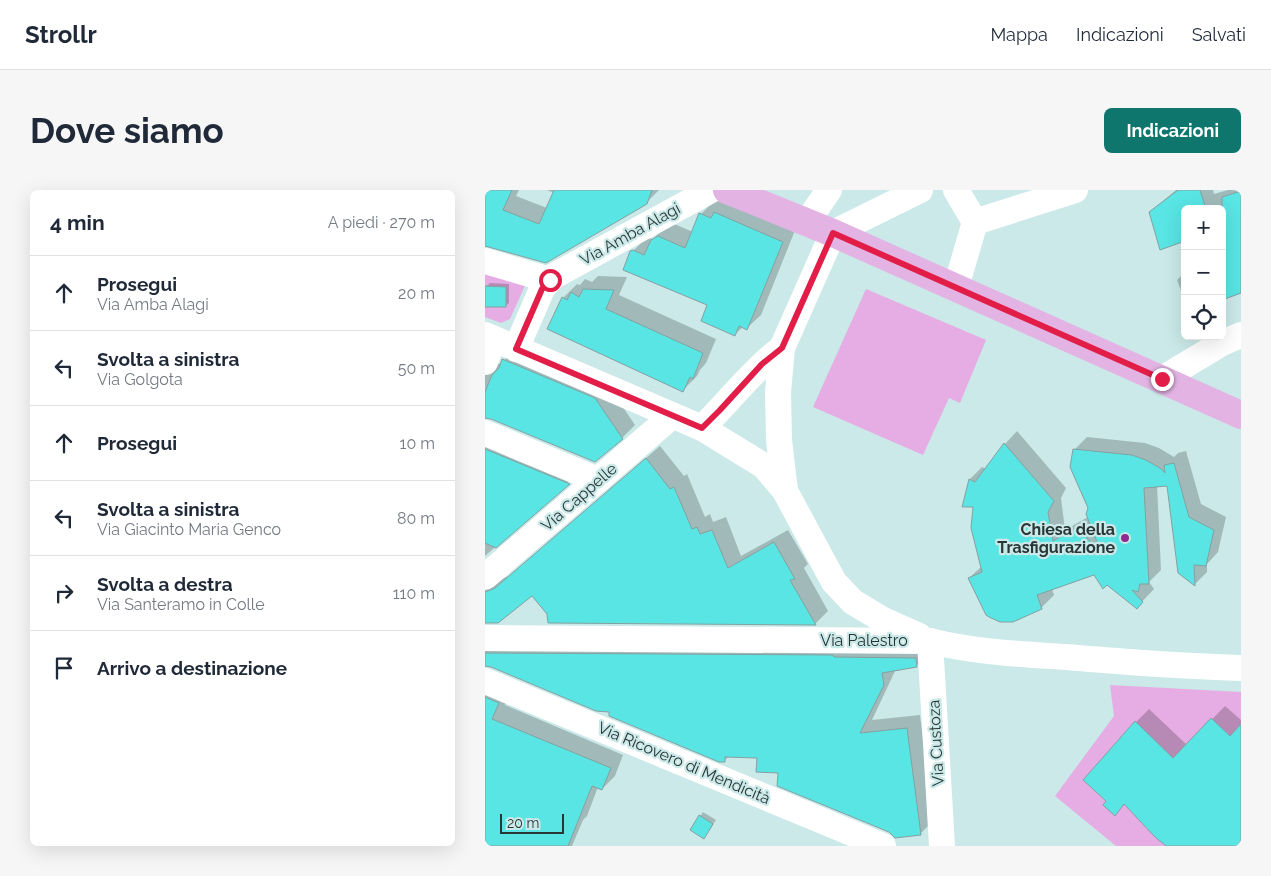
<!DOCTYPE html>
<html lang="it">
<meta charset="utf-8">
<style>
body{margin:0;font-family:Raleway,sans-serif;background:#f6f6f7;color:#1f2937}
.controls{position:absolute;right:15px;top:15px;display:grid;overflow:hidden;border-radius:8px;box-shadow:0 5px 20px #0002}
.controls button{width:45px;height:45px;display:grid;place-items:center;padding:0;border:0;border-bottom:1px solid #e0e1e3;background:#fff;color:#1f2937;font:25px sans-serif}
.scale{position:absolute;left:15px;bottom:12px;width:64px;box-sizing:border-box;padding-left:5px;border:2px solid #2a3636;border-top:0;font-size:14px;line-height:18px;white-space:nowrap;color:#2a3636;-webkit-text-stroke:4px #cae9e8;paint-order:stroke}
.stop{position:absolute;width:15px;height:15px;margin:-11px;border:4px solid #e11d48;border-radius:50%;background:#fff}
.stop.end{background:#e11d48;border-color:#fff;box-shadow:0 1px 5px #0008}
.list{margin:0;padding:0;list-style:none}
h2{display:flex;justify-content:space-between;align-items:center;height:65px;margin:0;padding:0 20px;font-size:21px}
h2 small{font-size:16px;font-weight:400;color:#747a83}
.list li{display:grid;grid-template-columns:32px 1fr auto;gap:15px;align-items:center;box-sizing:border-box;height:75px;padding:0 20px;border-top:1px solid #e0e1e3}
.list b{display:block;font-size:19px;white-space:nowrap}
.list p{margin:0;font-size:16px;white-space:nowrap;color:#747a83}
.list em{font-size:16px;font-style:normal;color:#747a83}
.icon{flex:none;width:28px;height:28px;fill:none;stroke:currentColor;stroke-width:2;stroke-linecap:round;stroke-linejoin:round}
.map{position:relative;flex:none;width:756px;height:656px;overflow:hidden;border-radius:8px}
header{display:flex;align-items:center;gap:30px;box-sizing:border-box;height:70px;padding:0 25px;background:#fff;border-bottom:1px solid #e0e1e3}
header strong{font-size:24px}
nav{display:flex;gap:28px;margin-inline-start:auto;font-size:18px}
.intro{display:flex;align-items:center;justify-content:space-between;box-sizing:border-box;height:120px;padding:0 30px}
h1{margin:0;font-size:35px}
.button{padding:12px 22px;border-radius:8px;background:#0f766e;color:#fff;font-size:18px;font-weight:700}
main{display:flex;gap:30px;padding:0 30px}
aside{flex:1;background:#fff;border-radius:8px;box-shadow:0 5px 20px #0002}
.map>svg:first-child{display:block}
.green{fill:#e5ade3}
.shadow{fill:#0003}
.building{fill:#58e5e4;stroke:#84a1a0}
.lines{fill:none;stroke-linecap:round;stroke-linejoin:round}
.minor{stroke:#fff;stroke-width:26}
.major{stroke:#e3b4e3;stroke-width:28}
.route{stroke:#e11d48;stroke-width:6}
.poi-dot{fill:#8f2a91;stroke:#cae9e8;stroke-width:2}
.labels{text-anchor:middle;dominant-baseline:central;stroke-width:4.5;stroke-linejoin:round;paint-order:stroke}
.street-label{font-size:16px;fill:#2a3636;stroke:#cae9e8}
.poi-label{font-size:16px;font-weight:bold;fill:#2a3636;stroke:#cae9e8;text-anchor:end}
</style>
<header>
<strong>Strollr</strong>
<nav><a>Mappa</a><a>Indicazioni</a><a>Salvati</a></nav>
</header>
<div class="intro"><h1>Dove siamo</h1><a class="button">Indicazioni</a></div>
<main>
<aside>
<h2>4 min<small>A piedi · 270 m</small></h2>
<ul class="list">
<li><svg class="icon" aria-label="ahead" viewBox="0 0 24 24"><path d="M12 20V5M6 11l6-6 6 6"/></svg><div><b>Prosegui</b><p>Via Amba Alagi</p></div><em>20 m</em></li>
<li><svg class="icon" aria-label="left" viewBox="0 0 24 24"><path d="M17 20v-9H6M10 6l-5 5 5 5"/></svg><div><b>Svolta a sinistra</b><p>Via Golgota</p></div><em>50 m</em></li>
<li><svg class="icon" aria-label="ahead" viewBox="0 0 24 24"><path d="M12 20V5M6 11l6-6 6 6"/></svg><div><b>Prosegui</b></div><em>10 m</em></li>
<li><svg class="icon" aria-label="left" viewBox="0 0 24 24"><path d="M17 20v-9H6M10 6l-5 5 5 5"/></svg><div><b>Svolta a sinistra</b><p>Via Giacinto Maria Genco</p></div><em>80 m</em></li>
<li><svg class="icon" aria-label="right" viewBox="0 0 24 24"><path d="M7 20v-9h11M14 6l5 5-5 5"/></svg><div><b>Svolta a destra</b><p>Via Santeramo in Colle</p></div><em>110 m</em></li>
<li><svg class="icon" aria-label="arrive" viewBox="0 0 24 24"><path d="M6 21V4h12l-3 4 3 4H6"/></svg><div><b>Arrivo a destinazione</b></div></li>
</ul>
</aside>
<div class="map">
<svg width="756" height="656" viewBox="0 0 756 656">
<rect width="100%" height="100%" fill="#cae9e8"/>
<g class="green">
<polygon points="0,77 43,89 25,129 16,133 0,127"/>
<polygon points="381,99 501,150 475,213 464,208 438,265 328,217"/>
<polygon points="625,495 756,502 756,656 631,656 570,606 629,526"/>
</g>
<g class="shadow">
<polygon points="0,0 34,0 31,6 62,18 69,3 62,0 174,0 161,13 0,55"/>
<polygon points="691,0 728,0 729,4 743,0 756,0 756,102 737,19 700,19 665,22"/>
<polygon points="230,10 311,38 276,125 262,138 258,137 250,144 224,115 147,62 161,48 168,49 181,36 187,33 208,42 216,24"/>
<polygon points="700,82 700,108 699,109 692,90"/>
<polygon points="113,86 142,87 134,105 231,149 221,173 215,180 212,186 198,200 78,108 92,94 95,95 100,89 107,92"/>
<polygon points="5,93 24,94 24,113 20,116 1,97"/>
<polygon points="32,156 123,195 150,235 137,248 0,227 0,166 8,173 16,174"/>
<polygon points="0,237 96,281 0,366"/>
<polygon points="532,241 581,298 576,308 580,340 603,327 605,318 589,260 602,247 660,253 674,258 689,267 693,263 701,261 716,314 741,327 733,362 722,374 722,382 710,394 683,295 672,295 676,380 664,392 669,399 652,417 610,384 567,399 569,405 556,418 484,388 497,376 485,289 497,277 501,279 520,254"/>
<polygon points="175,256 199,286 202,284 220,327 225,324 228,332 241,327 256,366 303,340 323,374 319,378 343,421 330,434 64,432 64,423 47,404 0,432 0,380 16,389 24,386"/>
<polygon points="0,449 444,463 431,476 411,479 387,530 435,525 448,631 435,644 404,641 294,582 273,567 244,566 239,571 125,521 6,476 0,475"/>
<polygon points="0,484 26,500 20,515 138,565 130,586 117,599 113,597 102,626 98,630 87,656 0,656"/>
<polygon points="740,516 756,530 756,656 683,656 640,614 630,624 651,532 664,519 702,555"/>
<polygon points="218,622 231,630 222,644 206,640"/>
</g>
<g class="building">
<polygon points="0,0 27,0 18,20 54,34 69,0 167,0 162,14 61,73 0,56"/>
<polygon points="693,0 715,0 721,19 700,19 700,51 675,60 664,22"/>
<polygon points="756,1 756,103 737,110 737,7"/>
<polygon points="229,22 298,52 262,140 254,136 250,146 216,131 222,115 138,80 145,61 148,60 159,65 166,50 173,46 200,58 214,23 226,28"/>
<polygon points="0,96 21,97 21,117 0,117"/>
<polygon points="98,99 129,100 121,119 218,163 208,189 205,187 198,202 62,139 77,107 82,110 86,102 94,107"/>
<polygon points="17,169 110,208 138,249 110,272 6,229 0,228 0,202 7,185 14,178"/>
<polygon points="519,253 569,311 563,322 568,351 592,337 617,365 601,324 603,318 585,277 588,259 647,265 661,270 675,278 680,283 679,275 689,273 704,327 729,340 721,376 709,375 710,396 693,383 682,296 659,298 664,394 655,394 653,402 647,400 658,412 652,419 622,395 618,399 609,385 552,405 557,419 528,432 515,432 504,427 501,425 483,388 497,382 486,338 488,317 477,317 484,289 490,292"/>
<polygon points="0,259 85,294 11,358 0,353"/>
<polygon points="161,268 185,299 189,297 207,339 212,337 215,344 227,340 243,378 289,352 310,389 305,390 331,435 63,433 62,424 47,406 13,433 0,433 0,402 10,398"/>
<polygon points="0,463 348,465 349,467 431,468 432,477 397,483 399,495 375,543 422,538 436,645 410,648 404,642 292,596 293,583 271,582 272,568 240,567 240,572 234,572 124,526 124,522 111,521 6,477 0,476"/>
<polygon points="0,507 14,513 7,529 126,578 117,600 107,596 83,656 0,656"/>
<polygon points="726,528 745,546 756,534 756,656 681,656 670,647 639,614 630,626 618,615 621,611 598,590 650,531 688,568"/>
<polygon points="214,625 228,634 219,649 205,640"/>
</g>
<g class="lines">
<g class="minor">
<polyline points="471,0 490,32 471,97"/>
<polyline points="322,32 344,0"/>
<polyline points="490,32 590,0"/>
<polyline points="0,71 65,90"/>
<polyline points="0,145 217,238 279,276 300,301 349,392 368,412 398,430 434,446"/>
<polyline points="31,159 57,99 67,87 226,0"/>
<polyline points="0,172 9,149"/>
<polyline points="677,189 737,153 756,145"/>
<path d="M217,238C244,211 267,181 297,158"/>
<polyline points="0,243 113,290"/>
<polyline points="300,301 294,250 293,202 297,158 348,43 435,0"/>
<polyline points="0,387 187,226"/>
<path d="M0,448L445,451C489,462 535,464 581,467C639,472 697,476 756,478"/>
<polyline points="445,451 457,656"/>
<polyline points="0,491 398,656"/>
</g>
<polyline class="major" points="242,0 348,43 756,225"/>
</g>
<g class="lines">
<polyline class="route" points="65,90 57,99 31,159 217,238 235,220 277,174 297,158 348,43 677,189"/>
</g>
<circle class="poi-dot" cx="640" cy="348" r="5"/>
<g class="labels">
<g class="street-label">
<text transform="translate(145 44) rotate(-29)">Via Amba Alagi</text>
<text transform="translate(94 307) rotate(-41)">Via Cappelle</text>
<text x="379" y="450">Via Palestro</text>
<text transform="translate(451 553) rotate(-93)">Via Custoza</text>
<text transform="translate(199 573) rotate(23)">Via Ricovero di Mendicità</text>
</g>
<g class="poi-label">
<text x="630" y="339">Chiesa della<tspan x="630" dy="18">Trasfigurazione</tspan></text>
</g>
</g>
</svg>
<div class="controls">
<button>+</button>
<button>−</button>
<button><svg class="icon" aria-label="locate" viewBox="0 0 24 24"><circle cx="12" cy="12" r="6"/><path d="M12 2v4M12 18v4M2 12h4M18 12h4"/></svg></button>
</div>
<div class="scale">20 m</div>
<div class="stop" style="left:65px;top:90px"></div>
<div class="stop end" style="left:677px;top:189px"></div>
</div>
</main>
